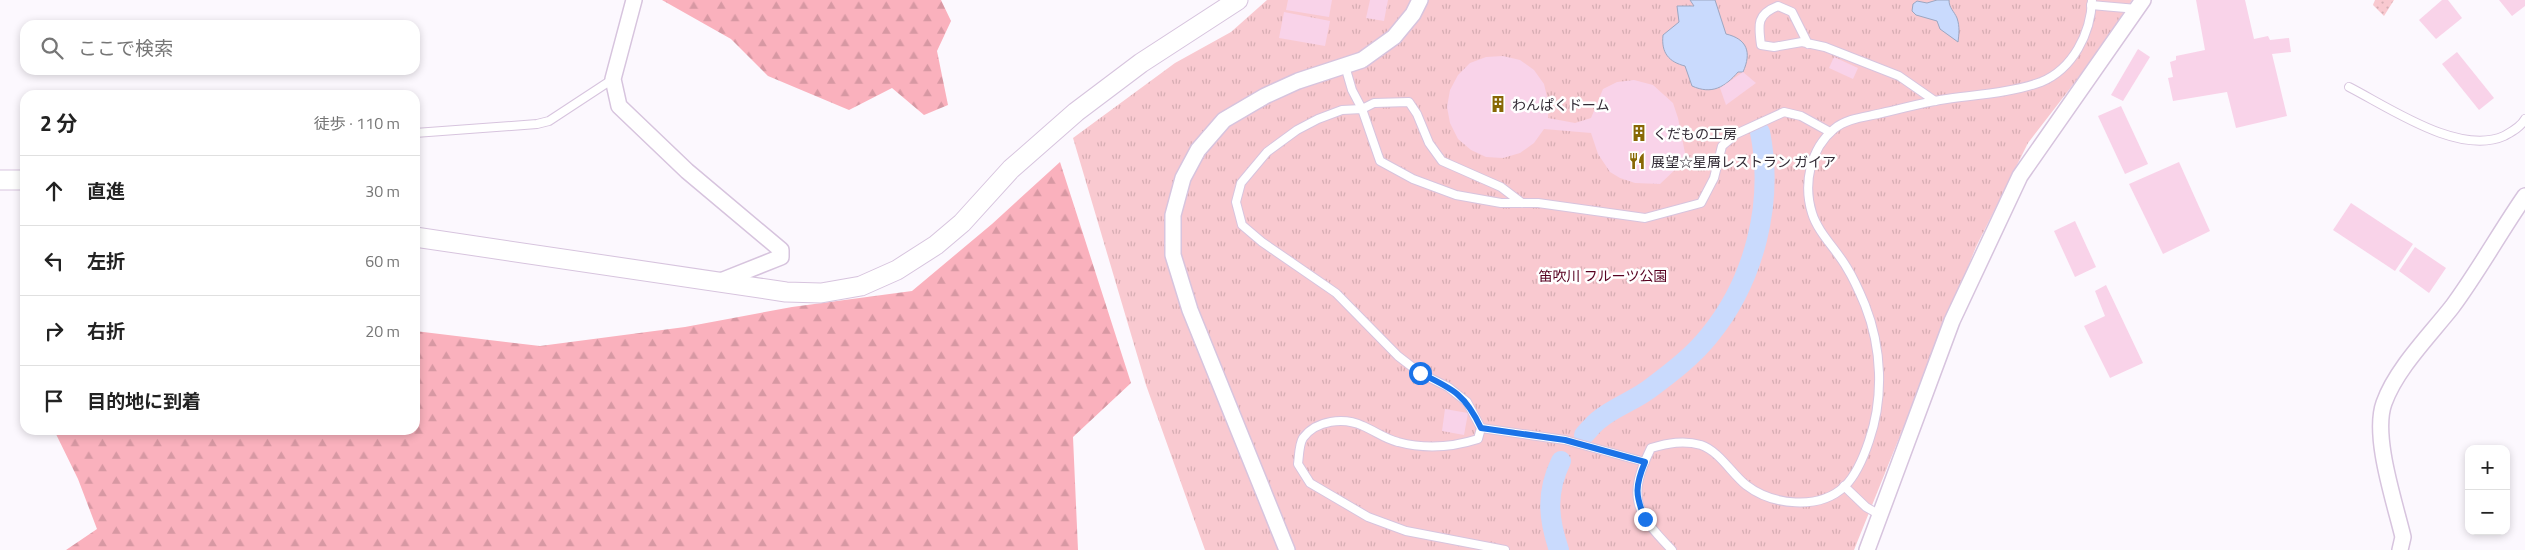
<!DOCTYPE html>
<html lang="ja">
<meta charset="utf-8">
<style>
body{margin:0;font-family:"Titillium Web","Noto Sans JP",sans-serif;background:#f6f6f6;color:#222}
.controls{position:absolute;right:15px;bottom:15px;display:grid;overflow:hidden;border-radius:10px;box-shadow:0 2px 8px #0003}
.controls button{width:45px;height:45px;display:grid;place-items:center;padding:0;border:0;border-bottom:1px solid #e0e0e0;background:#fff;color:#222;font:25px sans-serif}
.stop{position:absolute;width:15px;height:15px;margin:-11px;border:4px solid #1a73e8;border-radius:50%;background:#fff}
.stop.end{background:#1a73e8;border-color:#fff;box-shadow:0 1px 5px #0008}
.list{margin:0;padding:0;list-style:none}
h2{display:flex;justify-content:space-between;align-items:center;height:65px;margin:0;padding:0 20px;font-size:21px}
h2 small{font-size:16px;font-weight:400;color:#767676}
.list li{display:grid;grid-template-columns:32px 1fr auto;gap:15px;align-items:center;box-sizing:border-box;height:70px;padding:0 20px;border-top:1px solid #e0e0e0}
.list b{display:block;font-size:19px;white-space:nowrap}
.list em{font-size:16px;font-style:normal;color:#767676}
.icon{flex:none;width:28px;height:28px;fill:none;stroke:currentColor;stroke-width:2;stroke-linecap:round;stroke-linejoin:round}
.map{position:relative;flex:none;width:2525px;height:550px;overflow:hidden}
.search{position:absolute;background:#fff;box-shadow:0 2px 8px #0003;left:20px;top:20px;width:400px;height:55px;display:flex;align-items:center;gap:12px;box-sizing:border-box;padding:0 18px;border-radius:15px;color:#767676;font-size:19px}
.panel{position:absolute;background:#fff;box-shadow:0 2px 8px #0003;left:20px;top:90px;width:400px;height:345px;border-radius:15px}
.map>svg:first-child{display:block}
.grass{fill:url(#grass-dots)}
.forest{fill:url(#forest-firs)}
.park{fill:url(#park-tufts)}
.water{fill:#c9dafd;stroke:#9ca6c1}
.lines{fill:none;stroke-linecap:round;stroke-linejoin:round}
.canal{stroke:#c9dafd;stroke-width:20}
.building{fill:#f9d3e9}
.service-casing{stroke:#d7c4de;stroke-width:10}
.minor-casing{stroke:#d7c4de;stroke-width:18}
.tertiary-casing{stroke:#d7c4de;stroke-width:21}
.service{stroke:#fff;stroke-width:8}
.minor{stroke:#fff;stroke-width:15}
.tertiary{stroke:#fff;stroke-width:19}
.route{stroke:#1a73e8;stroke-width:6}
.labels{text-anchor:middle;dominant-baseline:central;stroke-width:5;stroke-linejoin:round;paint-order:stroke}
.poi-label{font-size:14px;fill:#322b35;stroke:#fff;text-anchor:start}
.park-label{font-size:14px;fill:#580221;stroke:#fff}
</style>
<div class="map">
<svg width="2525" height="550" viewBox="0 0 2525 550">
<defs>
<pattern id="grass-dots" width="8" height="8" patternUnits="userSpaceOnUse" patternTransform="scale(1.25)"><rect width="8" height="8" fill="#f9c9d0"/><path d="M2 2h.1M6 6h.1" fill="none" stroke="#d6adb3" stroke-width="1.8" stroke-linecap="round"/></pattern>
<pattern id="forest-firs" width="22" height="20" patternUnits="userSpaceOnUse" patternTransform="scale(1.25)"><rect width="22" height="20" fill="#fab1bd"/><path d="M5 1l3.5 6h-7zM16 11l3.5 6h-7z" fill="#d798a3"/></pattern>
<pattern id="park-tufts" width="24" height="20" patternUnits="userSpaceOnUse" patternTransform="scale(1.25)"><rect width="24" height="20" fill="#f9c9d0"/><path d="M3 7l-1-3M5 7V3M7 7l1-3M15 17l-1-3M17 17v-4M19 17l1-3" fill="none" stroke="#d6adb3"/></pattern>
</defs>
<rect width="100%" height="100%" fill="#fcf8fe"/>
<polygon class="grass" points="2375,0 2394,0 2384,16 2373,5"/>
<g class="forest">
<polygon points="662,0 941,0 951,21 937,51 948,105 924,115 892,88 849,110 768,76 731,39"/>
<polygon points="1060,162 1131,383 1073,437 1078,550 66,550 97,529 78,479 54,430 415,430 415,331 540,346 685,327 792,307 912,291 992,224"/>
</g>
<polygon class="park" points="1267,0 2132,0 2089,64 2028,143 1976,247 1854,550 1205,550 1146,385 1073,138 1175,63 1231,32"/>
<g class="water">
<path d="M1690,0H1715L1726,34C1747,39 1752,52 1743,72H1738C1725,87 1712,95 1692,86L1685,66C1669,62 1661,53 1663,35L1679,22L1677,6H1694Z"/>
<path d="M1937,0H1949C1949,8 1954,11 1957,18C1960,27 1959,34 1958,42L1940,29L1937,21L1916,15L1912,11L1913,4L1917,1L1927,3Z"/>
</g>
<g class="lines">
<g class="canal">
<path d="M1584,435C1589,430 1594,423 1600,419C1616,406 1636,400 1652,387C1672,372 1693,356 1709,336C1755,280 1774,202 1760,132"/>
<path d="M1559,550C1548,518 1546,492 1561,461"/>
</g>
</g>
<g class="building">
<polygon points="1288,0 1332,0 1329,17 1286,10"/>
<polygon points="1370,0 1388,0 1384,21 1366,18"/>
<polygon points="2196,0 2245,0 2254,39 2268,36 2270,40 2289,38 2291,52 2272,54 2287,116 2236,128 2227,92 2173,101 2168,78 2173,77 2170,62 2176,60 2176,56 2205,50"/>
<polygon points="2442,0 2448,0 2462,18 2436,39 2419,20"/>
<polygon points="2499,0 2525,0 2525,6 2512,16"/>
<polygon points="1284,12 1330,21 1325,46 1279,38"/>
<polygon points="2138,49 2150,57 2123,101 2111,95"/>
<polygon points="2457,52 2494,98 2479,110 2442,64"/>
<polygon points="1503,56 1520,60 1534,70 1544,84 1548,101 1548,118 1575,123 1591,118 1603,89 1617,82 1634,80 1653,85 1673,103 1678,118 1685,153 1678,167 1660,184 1635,183 1620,178 1610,172 1598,154 1591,133 1544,129 1534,143 1520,153 1503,158 1486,157 1471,150 1458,139 1450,123 1447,107 1450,90 1458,75 1470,63 1486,57"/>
<polygon points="1834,57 1858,68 1853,79 1829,68"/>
<polygon points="1743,72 1756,83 1726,105 1720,88"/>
<polygon points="2121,106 2148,164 2125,174 2098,116"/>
<polygon points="2179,162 2210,231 2163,254 2129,184"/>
<polygon points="2351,203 2413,244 2395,271 2333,230"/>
<polygon points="2075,221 2096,267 2075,277 2054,231"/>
<polygon points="2415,247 2446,268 2429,293 2399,271"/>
<polygon points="2106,285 2143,363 2110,378 2084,326 2105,316 2095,291"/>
<polygon points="1445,409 1468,413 1464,435 1442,431"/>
</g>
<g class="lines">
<g class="service-casing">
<g id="service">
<polyline points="2091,5 2137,9"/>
<path d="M1808,44L1792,12L1778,6C1757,14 1758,24 1761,45L1774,47L1802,42L1825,47L1899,76L1935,101"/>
<polyline points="1345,66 1352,90 1362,109 1374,103 1409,102 1417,114 1429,143 1442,161 1501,187 1522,203"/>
<path d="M2349,87C2390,108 2459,156 2504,136C2511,132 2521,127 2525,119"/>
<polyline points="415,133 537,124 549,121 613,79"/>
<polyline points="1481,428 1565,440 1645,462"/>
<polyline points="1844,486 1866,507 1880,515"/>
<path d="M1505,550L1406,531L1368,517L1310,483L1298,464C1299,457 1299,444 1303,438C1316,420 1344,417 1363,426C1375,431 1385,439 1398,442C1424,449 1453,447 1478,439L1481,428L1467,402L1448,387L1420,373L1398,356L1336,293L1262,242L1242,225L1236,202L1241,183L1267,152L1297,130L1318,119L1342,110L1362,109L1380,161L1413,179L1456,195L1501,203H1538L1645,218L1701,203L1714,178L1722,146L1736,134L1784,112L1801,116L1830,132"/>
<path d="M1672,550C1635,512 1627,497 1651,448C1668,443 1684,440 1701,445C1719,451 1732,474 1746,485C1772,505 1819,511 1845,486C1856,475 1864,456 1869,441C1884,398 1882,348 1865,305C1860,293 1854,279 1847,268C1837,250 1818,233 1812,213C1803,184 1810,149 1834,129C1847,118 1866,117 1882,113C1901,109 1921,103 1940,100C1972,95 2011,93 2041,82C2073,69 2091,33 2092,0"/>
</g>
</g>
<g class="minor-casing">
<g id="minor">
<polyline points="634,0 613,79 619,106 687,171 781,250 781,257 718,282"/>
<polyline points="1287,550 1190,310 1173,255 1173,215 1183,178 1198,150 1224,120 1265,96 1298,81 1362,60 1394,37 1413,14 1420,0"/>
<polyline points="1867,550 1952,321 2020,176 2143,0"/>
<path d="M2400,550L2403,537C2395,503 2372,436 2384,403C2396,369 2430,335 2452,307C2478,272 2500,232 2525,196"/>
</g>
</g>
<g class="tertiary-casing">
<g id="tertiary">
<polyline points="0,180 25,180"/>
<polyline points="415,237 786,292 821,293 861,286 897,270 936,245 962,223 1011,169 1076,112 1141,63 1238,0"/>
</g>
</g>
<use href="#service" class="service"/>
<use href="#minor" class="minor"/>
<use href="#tertiary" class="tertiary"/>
</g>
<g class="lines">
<path class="route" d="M1420,373C1453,389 1465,394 1481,428L1565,440L1645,462C1635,486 1635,495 1645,519"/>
</g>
<defs>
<g id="building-bare" transform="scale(1.35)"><path d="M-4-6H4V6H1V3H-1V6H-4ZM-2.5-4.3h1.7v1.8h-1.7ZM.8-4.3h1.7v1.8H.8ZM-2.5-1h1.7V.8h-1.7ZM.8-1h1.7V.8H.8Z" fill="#886805" stroke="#fff" stroke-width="2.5" paint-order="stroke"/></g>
<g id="restaurant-bare" transform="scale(1.35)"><path d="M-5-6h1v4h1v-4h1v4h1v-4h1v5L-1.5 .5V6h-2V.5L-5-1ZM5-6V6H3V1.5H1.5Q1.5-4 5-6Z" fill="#886805" stroke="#fff" stroke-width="2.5" paint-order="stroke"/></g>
</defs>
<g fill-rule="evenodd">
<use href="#building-bare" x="1498" y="104"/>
<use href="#building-bare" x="1639" y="133"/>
<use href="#restaurant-bare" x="1637" y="161"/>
</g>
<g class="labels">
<g class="poi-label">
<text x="1512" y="104">わんぱくドーム</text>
<text x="1653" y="133">くだもの工房</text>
<text x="1651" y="161">展望☆星屑レストラン ガイア</text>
</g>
<g class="park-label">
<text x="1603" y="275">笛吹川 フルーツ公園</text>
</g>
</g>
</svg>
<div class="controls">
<button>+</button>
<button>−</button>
</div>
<div class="stop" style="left:1420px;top:373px"></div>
<div class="stop end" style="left:1645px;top:519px"></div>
<div class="search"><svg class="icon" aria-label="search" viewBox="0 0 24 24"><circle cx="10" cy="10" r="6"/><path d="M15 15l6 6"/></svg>ここで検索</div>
<section class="panel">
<h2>2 分<small>徒歩 · 110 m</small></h2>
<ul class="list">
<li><svg class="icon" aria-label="ahead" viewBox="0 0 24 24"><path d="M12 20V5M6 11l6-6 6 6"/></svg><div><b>直進</b></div><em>30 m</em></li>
<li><svg class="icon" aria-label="left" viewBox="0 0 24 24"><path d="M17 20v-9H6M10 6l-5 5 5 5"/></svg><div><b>左折</b></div><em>60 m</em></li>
<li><svg class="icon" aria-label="right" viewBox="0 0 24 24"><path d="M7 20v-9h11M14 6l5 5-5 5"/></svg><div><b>右折</b></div><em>20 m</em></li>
<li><svg class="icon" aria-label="arrive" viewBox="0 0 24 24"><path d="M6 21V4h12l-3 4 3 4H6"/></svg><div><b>目的地に到着</b></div></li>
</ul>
</section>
</div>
